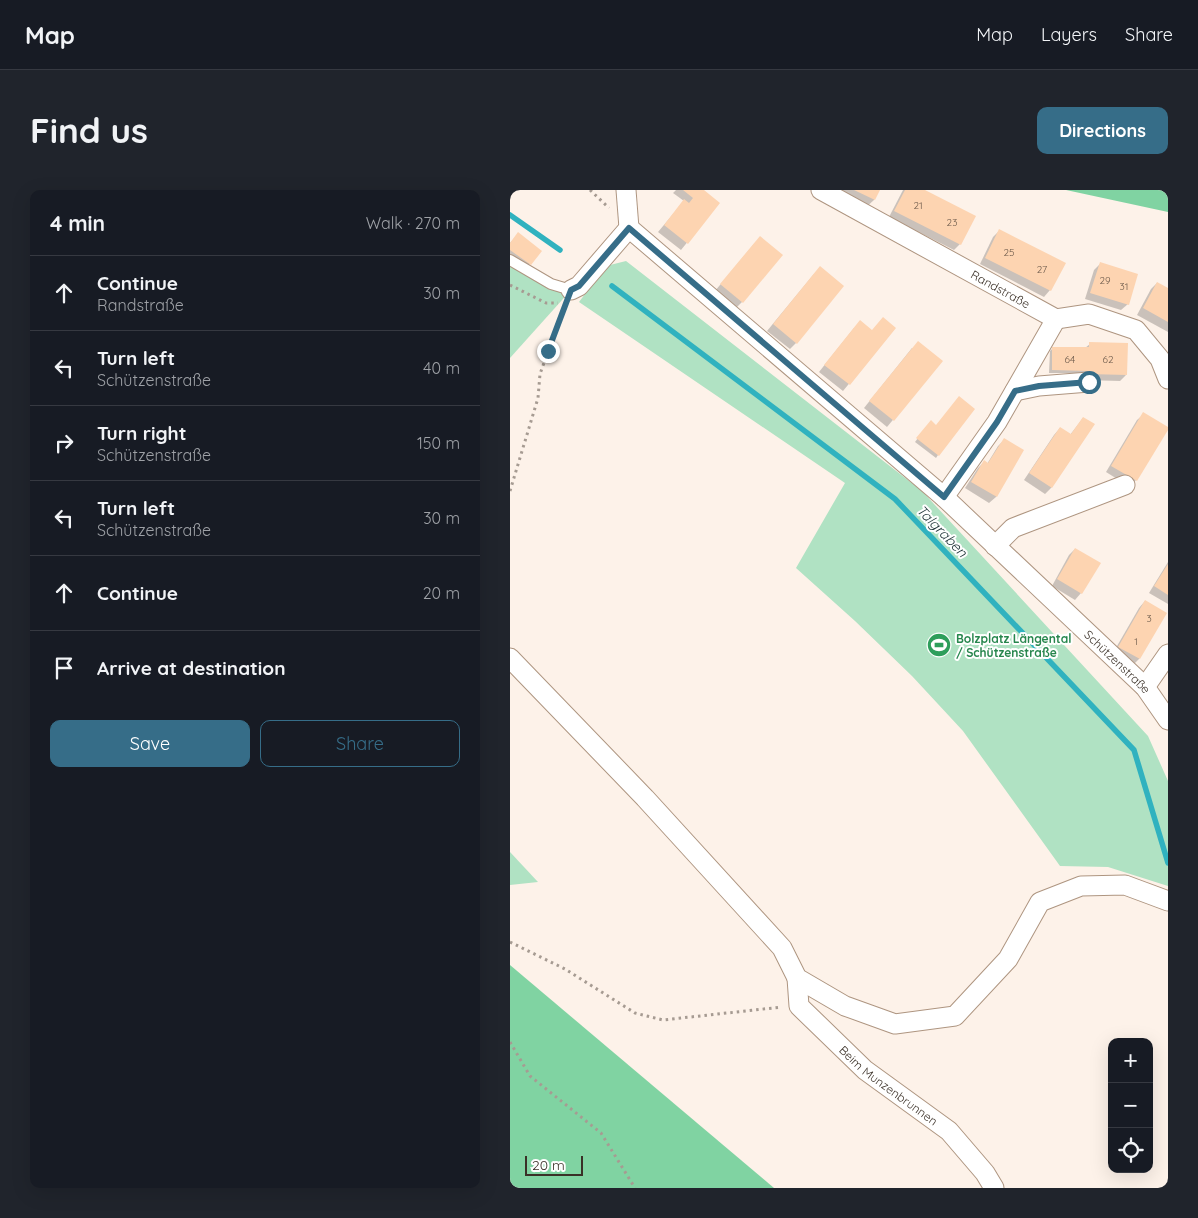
<!DOCTYPE html>
<meta charset="utf-8">
<style>
body{margin:0;font-family:Quicksand,sans-serif;background:#20242c;color:#f1f3f6}
.controls{position:absolute;right:15px;bottom:15px;display:grid;overflow:hidden;border-radius:10px;box-shadow:0 5px 20px #0002}
.controls button{width:45px;height:45px;display:grid;place-items:center;padding:0;border:0;border-bottom:1px solid #363941;background:#171b24;color:#f1f3f6;font:25px sans-serif}
.scale{position:absolute;left:15px;bottom:12px;width:58px;box-sizing:border-box;padding-left:5px;border:2px solid #3a3027;border-top:0;font-size:14px;line-height:18px;white-space:nowrap;color:#3a3027;-webkit-text-stroke:4px #fff;paint-order:stroke}
.stop{position:absolute;width:15px;height:15px;margin:-11px;border:4px solid #366d88;border-radius:50%;background:#fff}
.stop.end{background:#366d88;border-color:#fff;box-shadow:0 1px 5px #0008}
.list{margin:0;padding:0;list-style:none}
h2{display:flex;justify-content:space-between;align-items:center;height:65px;margin:0;padding:0 20px;font-size:21px}
h2 small{font-size:16px;font-weight:400;color:#9ea1a6}
.list li{display:grid;grid-template-columns:32px 1fr auto;gap:15px;align-items:center;box-sizing:border-box;height:75px;padding:0 20px;border-top:1px solid #363941}
.list b{display:block;font-size:19px;white-space:nowrap}
.list p{margin:0;font-size:16px;white-space:nowrap;color:#9ea1a6}
.list em{font-size:16px;font-style:normal;color:#9ea1a6}
.actions{display:flex;gap:10px;padding:15px 20px}
.actions a{flex:1;padding:11px 0;border:1px solid #366d88;border-radius:10px;text-align:center;font-size:18px;color:#366d88}
.actions .main{background:#366d88;color:#fff}
.icon{flex:none;width:28px;height:28px;fill:none;stroke:currentColor;stroke-width:2;stroke-linecap:round;stroke-linejoin:round}
.map{position:relative;flex:none;width:658px;height:998px;overflow:hidden;border-radius:10px}
header{display:flex;align-items:center;gap:30px;box-sizing:border-box;height:70px;padding:0 25px;background:#171b24;border-bottom:1px solid #363941}
header strong{font-size:24px}
nav{display:flex;gap:28px;margin-inline-start:auto;font-size:18px}
.intro{display:flex;align-items:center;justify-content:space-between;box-sizing:border-box;height:120px;padding:0 30px}
h1{margin:0;font-size:35px}
.button{padding:12px 22px;border-radius:10px;background:#366d88;color:#fff;font-size:18px;font-weight:700}
main{display:flex;gap:30px;padding:0 30px}
aside{flex:1;background:#171b24;border-radius:10px;box-shadow:0 5px 20px #0002}
.map>svg:first-child{display:block}
.green{fill:#b0e2c3}
.forest{fill:#80d3a2}
.shadow{fill:#0003}
.lines{fill:none;stroke-linecap:round;stroke-linejoin:round}
.stream{stroke:#30b2bf;stroke-width:5.5}
.building{fill:#fdd4b1}
.lane-casing{stroke:#ae9580;stroke-width:12}
.street-casing{stroke:#ae9580;stroke-width:21}
.path{stroke:#a69b92;stroke-width:3;stroke-dasharray:2.5 4;stroke-linecap:butt}
.lane{stroke:#fff;stroke-width:10}
.street{stroke:#fff;stroke-width:19}
.route{stroke:#366d88;stroke-width:6}
.labels{text-anchor:middle;dominant-baseline:central;stroke-width:4;stroke-linejoin:round;paint-order:stroke}
.number-label{font-size:10px;fill:#6b594a}
.street-label{font-size:12px;fill:#3a3027;stroke:#fff}
.leisure-label{font-size:12px;font-weight:bold;fill:#27864d;stroke:#fff;text-anchor:start}
.water-label{font-size:14px;font-style:italic;fill:#1c3235;stroke:#fff}
</style>
<header>
<strong>Map</strong>
<nav><a>Map</a><a>Layers</a><a>Share</a></nav>
</header>
<div class="intro"><h1>Find us</h1><a class="button">Directions</a></div>
<main>
<aside>
<h2>4 min<small>Walk · 270 m</small></h2>
<ul class="list">
<li><svg class="icon" aria-label="ahead" viewBox="0 0 24 24"><path d="M12 20V5M6 11l6-6 6 6"/></svg><div><b>Continue</b><p>Randstraße</p></div><em>30 m</em></li>
<li><svg class="icon" aria-label="left" viewBox="0 0 24 24"><path d="M17 20v-9H6M10 6l-5 5 5 5"/></svg><div><b>Turn left</b><p>Schützenstraße</p></div><em>40 m</em></li>
<li><svg class="icon" aria-label="right" viewBox="0 0 24 24"><path d="M7 20v-9h11M14 6l5 5-5 5"/></svg><div><b>Turn right</b><p>Schützenstraße</p></div><em>150 m</em></li>
<li><svg class="icon" aria-label="left" viewBox="0 0 24 24"><path d="M17 20v-9H6M10 6l-5 5 5 5"/></svg><div><b>Turn left</b><p>Schützenstraße</p></div><em>30 m</em></li>
<li><svg class="icon" aria-label="ahead" viewBox="0 0 24 24"><path d="M12 20V5M6 11l6-6 6 6"/></svg><div><b>Continue</b></div><em>20 m</em></li>
<li><svg class="icon" aria-label="arrive" viewBox="0 0 24 24"><path d="M6 21V4h12l-3 4 3 4H6"/></svg><div><b>Arrive at destination</b></div></li>
</ul>
<div class="actions"><a class="main">Save</a><a>Share</a></div>
</aside>
<div class="map">
<svg width="658" height="998" viewBox="0 0 658 998">
<rect width="100%" height="100%" fill="#fdf2e9"/>
<g class="green">
<polygon points="0,70 61,100 0,168"/>
<polygon points="116,71 412,301 638,546 658,591 658,696 598,677 550,676 453,541 402,486 345,431 286,378 335,293 69,112 96,76"/>
<polygon points="0,662 28,692 0,695"/>
</g>
<g class="forest">
<polygon points="556,0 658,0 658,22"/>
<polygon points="0,775 264,998 0,998"/>
</g>
<g class="shadow">
<polygon points="166,0 192,0 209,13 171,60 148,42 174,11 163,3"/>
<polygon points="317,0 368,0 364,10 354,19"/>
<polygon points="393,0 412,0 450,54 444,60 379,27"/>
<polygon points="489,41 540,100 534,107 470,74 483,47"/>
<polygon points="8,44 30,61 14,81 0,70 0,53"/>
<polygon points="244,54 232,112 226,118 205,101"/>
<polygon points="590,74 618,114 611,120 575,109 584,80"/>
<polygon points="304,84 286,153 280,159 257,141"/>
<polygon points="647,93 658,99 658,142 627,125 641,99"/>
<polygon points="344,138 362,141 385,138 333,201 309,182"/>
<polygon points="580,154 616,185 610,191 573,190 573,183 539,183 540,161 543,158 575,158"/>
<polygon points="402,158 432,171 377,237 354,218"/>
<polygon points="634,224 626,290 620,297 596,282 627,230"/>
<polygon points="573,228 583,235 541,298 535,304 514,290 544,245 550,238 560,245"/>
<polygon points="418,235 428,265 426,268 405,252"/>
<polygon points="494,250 512,261 486,307 479,313 455,298 468,278 474,272 477,274 488,256"/>
<polygon points="565,359 571,403 565,410 542,396 559,365"/>
<polygon points="658,372 658,414 639,403"/>
<polygon points="635,411 655,423 629,469 623,475 603,463 629,418"/>
</g>
<g class="lines">
<g class="stream">
<polyline points="0,25 50,60"/>
<polyline points="102,96 385,309 624,560 658,673"/>
</g>
</g>
<g class="building">
<polygon points="173,0 194,0 210,13 178,54 154,35 174,9 179,13 183,8"/>
<polygon points="344,0 370,0 365,10"/>
<polygon points="395,0 415,0 466,26 451,55 384,21"/>
<polygon points="489,39 556,73 541,101 475,68"/>
<polygon points="8,42 32,61 21,75 0,60 0,53"/>
<polygon points="250,46 273,65 233,113 210,94"/>
<polygon points="590,72 628,84 619,115 580,103"/>
<polygon points="310,76 334,96 287,154 263,134"/>
<polygon points="647,92 658,98 658,132 633,118"/>
<polygon points="373,127 386,138 340,195 314,175 350,130 362,140"/>
<polygon points="408,151 433,171 384,231 359,211"/>
<polygon points="579,152 618,153 617,185 578,184 578,181 542,180 542,157 579,157"/>
<polygon points="449,206 465,219 429,266 406,248 421,230 426,235"/>
<polygon points="633,222 658,237 658,240 627,291 601,276"/>
<polygon points="573,227 585,234 542,298 519,283 550,237 561,244"/>
<polygon points="494,248 514,260 487,307 461,292 474,270 478,273"/>
<polygon points="565,358 591,373 572,404 547,389"/>
<polygon points="658,374 658,405 644,396"/>
<polygon points="635,410 657,423 630,469 608,457"/>
</g>
<g class="lines">
<g class="lane-casing">
<polyline id="lane" points="0,70 41,94 61,100"/>
</g>
<g class="street-casing">
<g id="street">
<polyline points="116,0 119,38"/>
<path id="s1" d="M311,0L546,129L579,124L626,140L650,169L658,189"/>
<path id="s2" d="M61,100L69,96L119,38L434,307L635,497L658,530"/>
<polyline points="505,201 529,196 579,192"/>
<polyline points="434,307 487,232 546,129"/>
<polyline points="485,356 503,338 615,295"/>
<polyline points="0,468 135,608 272,758 287,788 335,816 385,834 445,826 498,769 530,712 571,696 615,695 658,711"/>
<polyline points="635,497 658,464"/>
<path id="s3" d="M287,788L289,816L355,880L439,941L475,983L484,998"/>
</g>
</g>
<g class="path">
<polyline points="80,0 99,18"/>
<polyline points="0,95 36,113 48,113"/>
<polyline points="0,301 28,208 30,184 54,117"/>
<polyline points="0,752 55,779 125,823 153,830 272,817"/>
<polyline points="0,852 20,886 91,943 125,998"/>
</g>
<use href="#lane" class="lane"/>
<use href="#street" class="street"/>
</g>
<g class="lines">
<polyline class="route" points="38,161 61,100 69,96 119,38 434,307 487,232 505,201 529,196 579,192"/>
</g>
<defs>
<g id="stadium-disc" transform="scale(1.25)"><circle r="9.5" fill="#2e9e5b" stroke="#fff"/><path d="M0-5a6.5 5 0 1 0 0 10a6.5 5 0 1 0 0-10ZM-3.5-1.8h7v3.6h-7Z" fill="#fff"/></g>
</defs>
<g fill-rule="evenodd">
<use href="#stadium-disc" x="429" y="455"/>
</g>
<g class="labels">
<g class="number-label">
<text x="408" y="15">21</text>
<text x="442" y="32">23</text>
<text x="499" y="62">25</text>
<text x="532" y="79">27</text>
<text x="595" y="90">29</text>
<text x="614" y="96">31</text>
<text x="560" y="169">64</text>
<text x="598" y="169">62</text>
<text x="639" y="428">3</text>
<text x="626" y="451">1</text>
</g>
<g class="street-label">
<text stroke="none"><textPath href="#s1" startOffset="205">Randstraße</textPath></text>
<text stroke="none"><textPath href="#s2" startOffset="739">Schützenstraße</textPath></text>
<text stroke="none"><textPath href="#s3" startOffset="148">Beim Munzenbrunnen</textPath></text>
</g>
<g class="leisure-label">
<text x="446" y="448">Bolzplatz Längental<tspan x="446" dy="14">/ Schützenstraße</tspan></text>
</g>
<g class="water-label">
<text transform="translate(432 341) rotate(46)">Talgraben</text>
</g>
</g>
</svg>
<div class="controls">
<button>+</button>
<button>−</button>
<button><svg class="icon" aria-label="locate" viewBox="0 0 24 24"><circle cx="12" cy="12" r="6"/><path d="M12 2v4M12 18v4M2 12h4M18 12h4"/></svg></button>
</div>
<div class="scale">20 m</div>
<div class="stop" style="left:579px;top:192px"></div>
<div class="stop end" style="left:38px;top:161px"></div>
</div>
</main>
